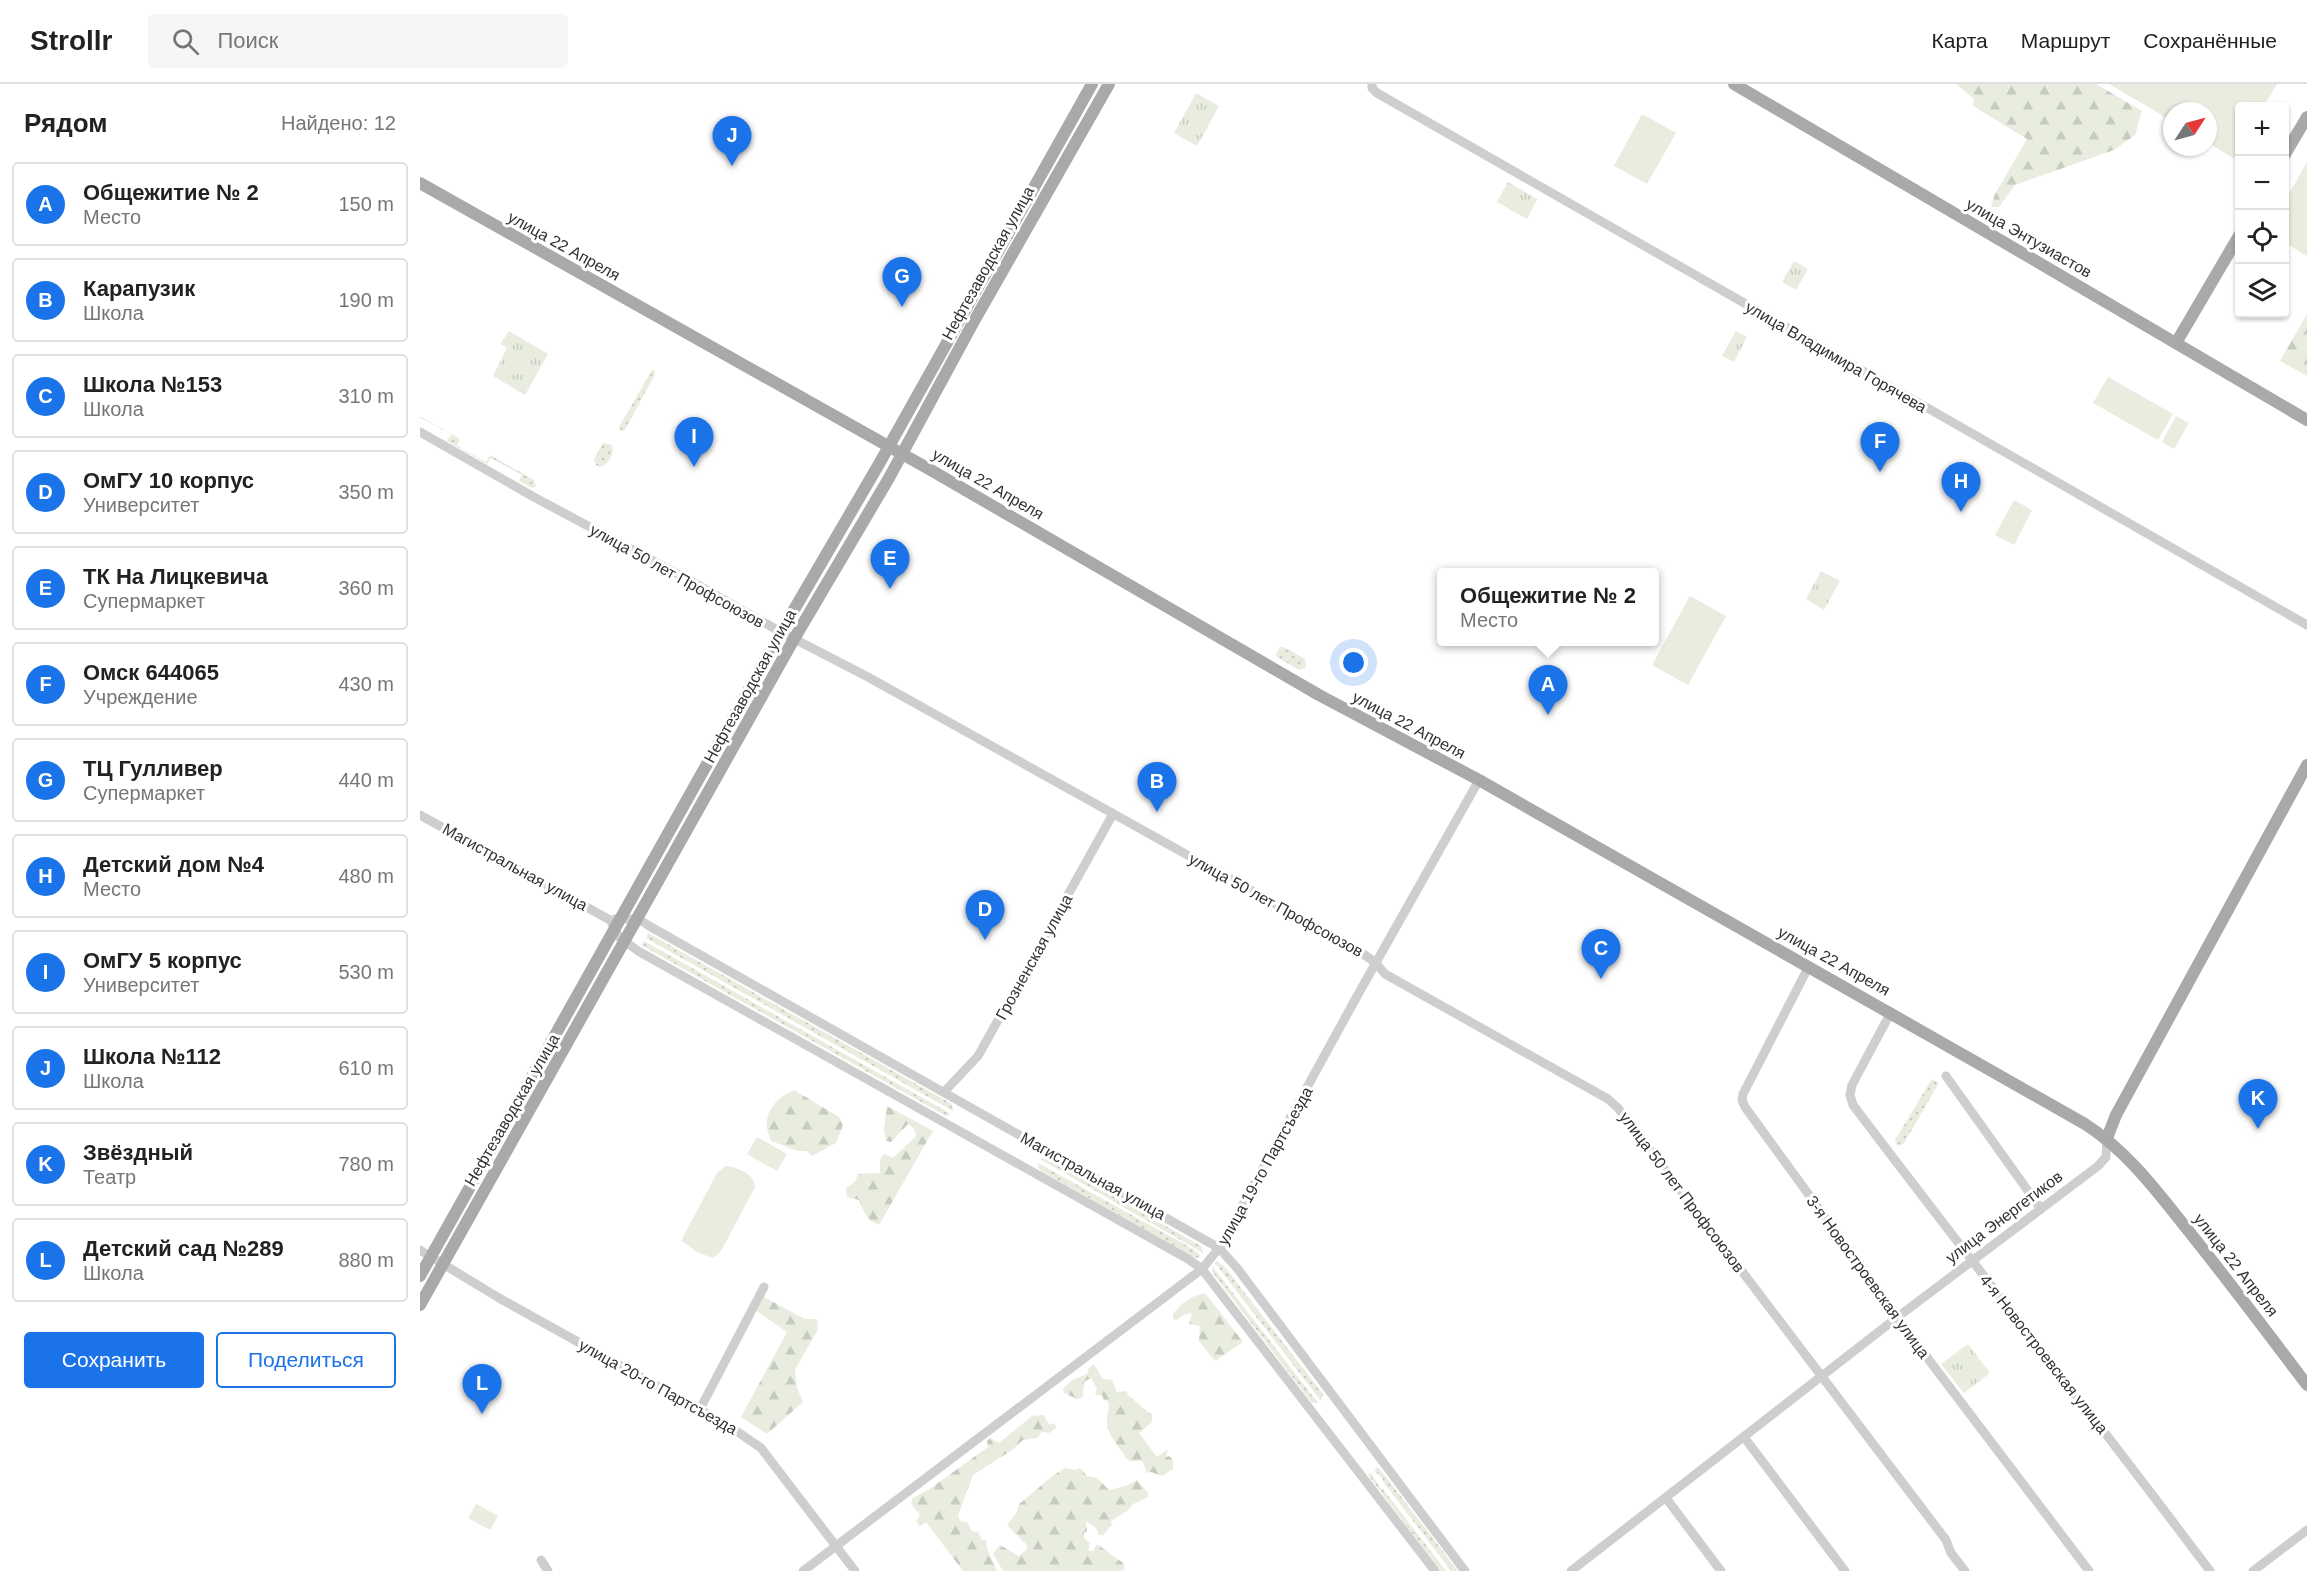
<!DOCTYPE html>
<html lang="ru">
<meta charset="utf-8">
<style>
body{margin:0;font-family:Helvetica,sans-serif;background:#f6f6f6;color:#222}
.controls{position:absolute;right:18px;top:18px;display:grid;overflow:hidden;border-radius:6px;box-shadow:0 2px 4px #0004}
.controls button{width:54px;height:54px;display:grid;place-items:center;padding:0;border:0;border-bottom:2px solid #e0e0e0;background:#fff;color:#222;font:30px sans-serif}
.compass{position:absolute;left:1743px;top:18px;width:54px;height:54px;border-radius:50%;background:#fff;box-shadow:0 2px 4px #0004;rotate:54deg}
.you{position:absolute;left:934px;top:579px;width:21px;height:21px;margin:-15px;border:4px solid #fff;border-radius:50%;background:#1a73e8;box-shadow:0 0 0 9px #1a73e833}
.badge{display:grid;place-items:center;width:39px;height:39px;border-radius:50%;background:#1a73e8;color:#fff;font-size:20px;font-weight:700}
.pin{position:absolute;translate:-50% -50px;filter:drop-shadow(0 2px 3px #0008)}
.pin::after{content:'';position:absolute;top:32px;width:21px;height:18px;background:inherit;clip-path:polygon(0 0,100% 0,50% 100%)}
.popup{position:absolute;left:1017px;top:484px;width:222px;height:78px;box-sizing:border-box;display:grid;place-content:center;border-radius:6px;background:#fff;filter:drop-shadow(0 2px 4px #0005);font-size:20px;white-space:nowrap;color:#767676}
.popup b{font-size:22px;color:#222}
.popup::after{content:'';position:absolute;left:50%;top:100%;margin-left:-12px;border:12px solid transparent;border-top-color:#fff}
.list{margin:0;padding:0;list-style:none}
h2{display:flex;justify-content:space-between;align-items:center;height:78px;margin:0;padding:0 24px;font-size:26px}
h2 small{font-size:20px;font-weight:400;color:#767676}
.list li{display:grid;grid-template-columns:39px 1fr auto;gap:18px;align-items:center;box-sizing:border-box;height:84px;margin:0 12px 12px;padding:0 12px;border:2px solid #e0e0e0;border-radius:6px}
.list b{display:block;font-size:22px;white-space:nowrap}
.list p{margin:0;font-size:20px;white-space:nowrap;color:#767676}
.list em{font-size:20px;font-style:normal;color:#767676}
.actions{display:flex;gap:12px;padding:18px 24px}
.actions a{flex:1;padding:14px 0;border:2px solid #1a73e8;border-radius:6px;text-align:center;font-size:21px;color:#1a73e8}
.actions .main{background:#1a73e8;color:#fff}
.icon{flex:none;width:33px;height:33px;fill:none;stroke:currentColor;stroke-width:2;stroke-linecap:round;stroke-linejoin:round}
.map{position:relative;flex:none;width:1887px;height:1487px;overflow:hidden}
header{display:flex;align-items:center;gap:36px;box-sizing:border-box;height:84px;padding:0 30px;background:#fff;border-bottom:2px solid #e0e0e0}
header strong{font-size:28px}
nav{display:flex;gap:33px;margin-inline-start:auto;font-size:21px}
.search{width:420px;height:54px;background:#f6f6f6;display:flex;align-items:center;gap:15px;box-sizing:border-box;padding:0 21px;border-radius:6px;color:#767676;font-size:22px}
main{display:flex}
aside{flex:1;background:#fff}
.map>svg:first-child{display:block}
.grass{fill:url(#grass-dots)}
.forest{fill:url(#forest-firs)}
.park{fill:url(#park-tufts)}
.garden{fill:#e8eddf}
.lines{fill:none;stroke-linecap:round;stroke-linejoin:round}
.minor{stroke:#cecece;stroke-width:9}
.major{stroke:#a9a9a9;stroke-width:12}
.labels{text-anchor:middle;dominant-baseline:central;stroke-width:6;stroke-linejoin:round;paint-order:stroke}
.street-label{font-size:16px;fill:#313131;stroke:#fff}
</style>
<header>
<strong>Strollr</strong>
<div class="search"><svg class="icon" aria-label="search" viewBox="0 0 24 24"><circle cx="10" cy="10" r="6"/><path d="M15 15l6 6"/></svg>Поиск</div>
<nav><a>Карта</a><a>Маршрут</a><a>Сохранённые</a></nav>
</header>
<main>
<aside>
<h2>Рядом<small>Найдено: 12</small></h2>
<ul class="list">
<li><span class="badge">A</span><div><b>Общежитие № 2</b><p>Место</p></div><em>150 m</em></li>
<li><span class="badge">B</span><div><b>Карапузик</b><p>Школа</p></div><em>190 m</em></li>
<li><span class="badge">C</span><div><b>Школа №153</b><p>Школа</p></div><em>310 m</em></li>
<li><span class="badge">D</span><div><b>ОмГУ 10 корпус</b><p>Университет</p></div><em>350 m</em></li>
<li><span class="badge">E</span><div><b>ТК На Лицкевича</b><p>Супермаркет</p></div><em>360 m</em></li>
<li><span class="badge">F</span><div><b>Омск 644065</b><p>Учреждение</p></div><em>430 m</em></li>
<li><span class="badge">G</span><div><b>ТЦ Гулливер</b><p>Супермаркет</p></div><em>440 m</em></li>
<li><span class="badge">H</span><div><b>Детский дом №4</b><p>Место</p></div><em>480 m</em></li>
<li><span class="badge">I</span><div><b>ОмГУ 5 корпус</b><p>Университет</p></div><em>530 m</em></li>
<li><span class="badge">J</span><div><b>Школа №112</b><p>Школа</p></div><em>610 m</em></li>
<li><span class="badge">K</span><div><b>Звёздный</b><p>Театр</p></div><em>780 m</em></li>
<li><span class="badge">L</span><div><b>Детский сад №289</b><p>Школа</p></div><em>880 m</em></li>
</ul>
<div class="actions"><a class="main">Сохранить</a><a>Поделиться</a></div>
</aside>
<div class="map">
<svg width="1887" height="1487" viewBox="0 0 1887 1487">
<defs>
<pattern id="grass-dots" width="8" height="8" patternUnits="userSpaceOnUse" patternTransform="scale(1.5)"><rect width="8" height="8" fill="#e8eddf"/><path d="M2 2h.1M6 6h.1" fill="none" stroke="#c7ccc0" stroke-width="1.8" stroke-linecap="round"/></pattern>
<pattern id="forest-firs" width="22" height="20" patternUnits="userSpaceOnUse" patternTransform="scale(1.5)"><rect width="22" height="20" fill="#e8eddf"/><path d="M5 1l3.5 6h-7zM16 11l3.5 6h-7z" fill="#c7ccc0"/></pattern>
<pattern id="park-tufts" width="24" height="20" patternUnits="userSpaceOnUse" patternTransform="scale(1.5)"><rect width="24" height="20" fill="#e8eddf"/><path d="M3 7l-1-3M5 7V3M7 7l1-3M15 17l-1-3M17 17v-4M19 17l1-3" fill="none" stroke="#c7ccc0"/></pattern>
</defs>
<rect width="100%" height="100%" fill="#fff"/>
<g class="grass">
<polygon points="232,286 235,287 235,290 205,346 201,347 199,343"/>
<polygon points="0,332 40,355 37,362 66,378 70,371 114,396 116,402 112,404 99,397 102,391 71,374 67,380 27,357 31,350 1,334 0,335"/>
<path d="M183,359L192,361C195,369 189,380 181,383L176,381L174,375Z"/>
<polygon points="860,563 864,563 885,575 886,583 879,586 857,573 856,570"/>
<polygon points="228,849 532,1020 533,1027 226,854"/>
<polygon points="224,857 531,1030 526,1032 221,861"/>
<polygon points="1512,995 1519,999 1484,1059 1479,1062 1476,1060 1475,1056"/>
<polygon points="624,1073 781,1162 783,1169 620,1075"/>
<polygon points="618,1079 773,1165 781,1172 777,1174 771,1172 625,1089 619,1085"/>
<polygon points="797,1177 804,1182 903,1310 901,1317 795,1179"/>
<polygon points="792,1182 898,1319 892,1319 792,1188"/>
<polygon points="958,1383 969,1397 1038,1487 1031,1487 962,1396 963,1395 954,1386"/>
<polygon points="951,1389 961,1405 963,1405 1026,1487 1021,1487 948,1391"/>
</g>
<g class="forest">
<polygon points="1536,0 1676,0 1722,27 1715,51 1694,66 1595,101 1579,123 1571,123 1575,110 1607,55 1553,22 1554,15"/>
<polygon points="1887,230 1887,292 1860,277"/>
<path d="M374,1006L419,1033L423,1041L416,1059L392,1072L387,1067H378L351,1057C340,1033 352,1016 374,1006Z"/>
<path d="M467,1022L513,1047L459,1141C446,1136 444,1128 439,1116L427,1113L426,1104L435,1098L438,1090L460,1089V1076L464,1070L473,1074L496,1052L494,1045L488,1040L471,1058L466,1057L464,1045Z"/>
<path d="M785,1209L823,1258L795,1277L779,1257L780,1242L769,1240L772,1229L765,1230L757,1236L753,1235V1230C761,1219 771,1212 785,1209Z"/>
<polygon points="344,1213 385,1235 397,1235 398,1245 375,1286 377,1304 383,1318 347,1350 321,1333 367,1248 337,1227"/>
<path d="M674,1280L683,1295L692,1296L697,1308L706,1307L709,1312L732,1331V1338L719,1349L737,1373L748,1365L746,1373L749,1372L753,1376V1385L742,1392L731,1388L727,1389L722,1377H710L707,1375C701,1365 689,1353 687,1341C686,1332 690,1326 688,1317L684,1316L682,1311H677L675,1309L677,1305L671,1294L664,1298L663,1313L657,1315L644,1309L643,1305L652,1296L667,1290L669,1284Z"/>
<path d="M624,1331L629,1341L635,1339L636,1344L629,1349L622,1348L617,1354L603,1356L592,1366L553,1391L538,1431L540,1437L547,1438L552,1447L558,1448L562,1456H566C566,1469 573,1475 577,1487H543L506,1438L500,1442L496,1438L500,1431L491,1420L492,1415L511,1404L568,1363L567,1357L570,1354L579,1359L612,1332Z"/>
<path d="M645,1384L655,1386L660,1384L667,1392L677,1394L689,1406L706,1402L717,1396L728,1409V1413L713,1420L707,1427L691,1437L692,1441L683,1451H679L676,1444L666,1437L667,1447L664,1449V1454L670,1459L668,1467H673L677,1460L703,1479L705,1485L702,1487H583L573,1470L580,1461L599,1472L607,1465V1461L587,1441L597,1428L599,1420C615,1408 626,1395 645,1384Z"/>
</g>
<g class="park">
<polygon points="776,9 799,22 777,62 754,49"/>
<polygon points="1088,98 1117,115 1107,135 1077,118"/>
<polygon points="1374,177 1388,185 1376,206 1362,198"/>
<polygon points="89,247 128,270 105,311 73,292 87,264 80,260"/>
<polygon points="1316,247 1327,253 1314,278 1302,272"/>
<polygon points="1401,487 1420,497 1404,526 1386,515"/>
<polygon points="1548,1260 1570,1289 1544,1309 1521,1280"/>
</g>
<g class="garden">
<polygon points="1689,0 1857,0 1844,22 1820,22 1819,68 1815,75 1788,59 1788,27 1752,27 1752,37"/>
<polygon points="1222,30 1256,49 1227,100 1194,82"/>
<polygon points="1887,78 1887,172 1865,159 1865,117"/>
<polygon points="1688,293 1753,330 1738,356 1673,319"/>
<polygon points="1756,332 1769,339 1754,365 1742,358"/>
<polygon points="1594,416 1612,426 1594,461 1575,451"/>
<polygon points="1270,512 1306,532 1268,601 1232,581"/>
<polygon points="337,1053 367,1070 357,1087 327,1070"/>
<path d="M306,1082C318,1083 334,1090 335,1103L301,1167L293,1174L277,1168L262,1157L263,1153L297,1089Z"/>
<polygon points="56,1420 78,1432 70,1446 48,1434"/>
</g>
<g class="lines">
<g class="minor">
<polyline points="952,0 952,4 957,9 1887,541"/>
<polyline points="0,348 112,412 267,495 361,548 448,593 936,865 956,879 965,890 1188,1015 1198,1024 1526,1456 1531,1469 1545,1487"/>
<polyline points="0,731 190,836 199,853 218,867 768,1175 782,1185 798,1206 1015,1487"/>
<polyline points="195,835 218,835 231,843 799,1164 817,1184 1045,1487"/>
<polyline points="1389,882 1323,1010 1322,1016 1325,1023 1512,1280 1669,1487"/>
<path d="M1471,928L1432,1001L1430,1011L1433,1021C1551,1177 1673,1331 1790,1487"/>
<polyline points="1526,992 1621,1125"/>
<polyline points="524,1008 558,972 693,730"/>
<polyline points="0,1166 79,1214 309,1342 341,1364 435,1487"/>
<polyline points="280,1325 344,1203"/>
<polyline points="1324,1353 1425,1487"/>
<polyline points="1246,1414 1301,1487"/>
<polyline points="121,1476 128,1487"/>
<polyline points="383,1487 782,1185 799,1164 936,914 1059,696"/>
<polyline points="1151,1487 1479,1232 1678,1082 1686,1073 1687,1054"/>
<polyline points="1833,1487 1887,1446"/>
</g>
<g class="major">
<polyline points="1314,0 1887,336"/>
<polyline points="1864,72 1887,33"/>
<path d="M0,99L509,385L899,611L1059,696L1665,1040C1707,1067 1736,1106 1767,1145C1808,1196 1847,1248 1887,1301"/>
<polyline points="1756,259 1820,150"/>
<polyline points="1687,1054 1696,1031 1887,681"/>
<polyline points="0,1192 361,548 459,380 672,0"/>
<polyline points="0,1221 374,555 469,394 553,239 689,0"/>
</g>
</g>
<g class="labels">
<g class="street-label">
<text transform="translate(1609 154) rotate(30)">улица Энтузиастов</text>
<text transform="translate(144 162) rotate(29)">улица 22 Апреля</text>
<text transform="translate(568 179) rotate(-61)">Нефтезаводская улица</text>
<text transform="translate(1416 273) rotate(30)">улица Владимира Горячева</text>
<text transform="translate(568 400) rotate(30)">улица 22 Апреля</text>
<text transform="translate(257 492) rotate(29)">улица 50 лет Профсоюзов</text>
<text transform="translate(330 602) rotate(-61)">Нефтезаводская улица</text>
<text transform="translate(989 641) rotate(28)">улица 22 Апреля</text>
<text transform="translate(95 783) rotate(29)">Магистральная улица</text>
<text transform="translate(856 821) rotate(29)">улица 50 лет Профсоюзов</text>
<text transform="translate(614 873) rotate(-61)">Грозненская улица</text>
<text transform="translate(1414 877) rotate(29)">улица 22 Апреля</text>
<text transform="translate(92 1026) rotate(-60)">Нефтезаводская улица</text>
<text transform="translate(845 1082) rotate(-61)">улица 19-го Партсъезда</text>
<text transform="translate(673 1092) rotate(29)">Магистральная улица</text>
<text transform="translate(1262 1108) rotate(53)">улица 50 лет Профсоюзов</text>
<text transform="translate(1584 1133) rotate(-37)">улица Энергетиков</text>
<text transform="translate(1816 1181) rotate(52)">улица 22 Апреля</text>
<text transform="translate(1448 1193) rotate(54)">3-я Новостроевская улица</text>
<text transform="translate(1624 1270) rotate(52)">4-я Новостроевская улица</text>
<text transform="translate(238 1303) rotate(29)">улица 20-го Партсъезда</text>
</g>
</g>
</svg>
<div class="controls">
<button>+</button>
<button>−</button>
<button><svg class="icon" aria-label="locate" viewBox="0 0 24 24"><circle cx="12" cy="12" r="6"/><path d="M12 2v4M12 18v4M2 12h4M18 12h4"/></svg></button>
<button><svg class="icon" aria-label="layers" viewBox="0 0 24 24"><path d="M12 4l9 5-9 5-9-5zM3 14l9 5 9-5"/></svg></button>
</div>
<svg class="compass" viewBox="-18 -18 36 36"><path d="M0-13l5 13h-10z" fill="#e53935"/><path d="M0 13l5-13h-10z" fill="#767676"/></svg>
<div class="you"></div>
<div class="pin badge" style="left:1128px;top:631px">A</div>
<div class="popup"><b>Общежитие № 2</b>Место</div>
<div class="pin badge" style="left:737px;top:728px">B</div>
<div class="pin badge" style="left:1181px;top:895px">C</div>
<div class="pin badge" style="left:565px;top:856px">D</div>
<div class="pin badge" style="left:470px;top:505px">E</div>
<div class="pin badge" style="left:1460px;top:388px">F</div>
<div class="pin badge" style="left:482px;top:223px">G</div>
<div class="pin badge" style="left:1541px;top:428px">H</div>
<div class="pin badge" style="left:274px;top:383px">I</div>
<div class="pin badge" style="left:312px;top:82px">J</div>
<div class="pin badge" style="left:1838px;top:1045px">K</div>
<div class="pin badge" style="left:62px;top:1330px">L</div>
</div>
</main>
